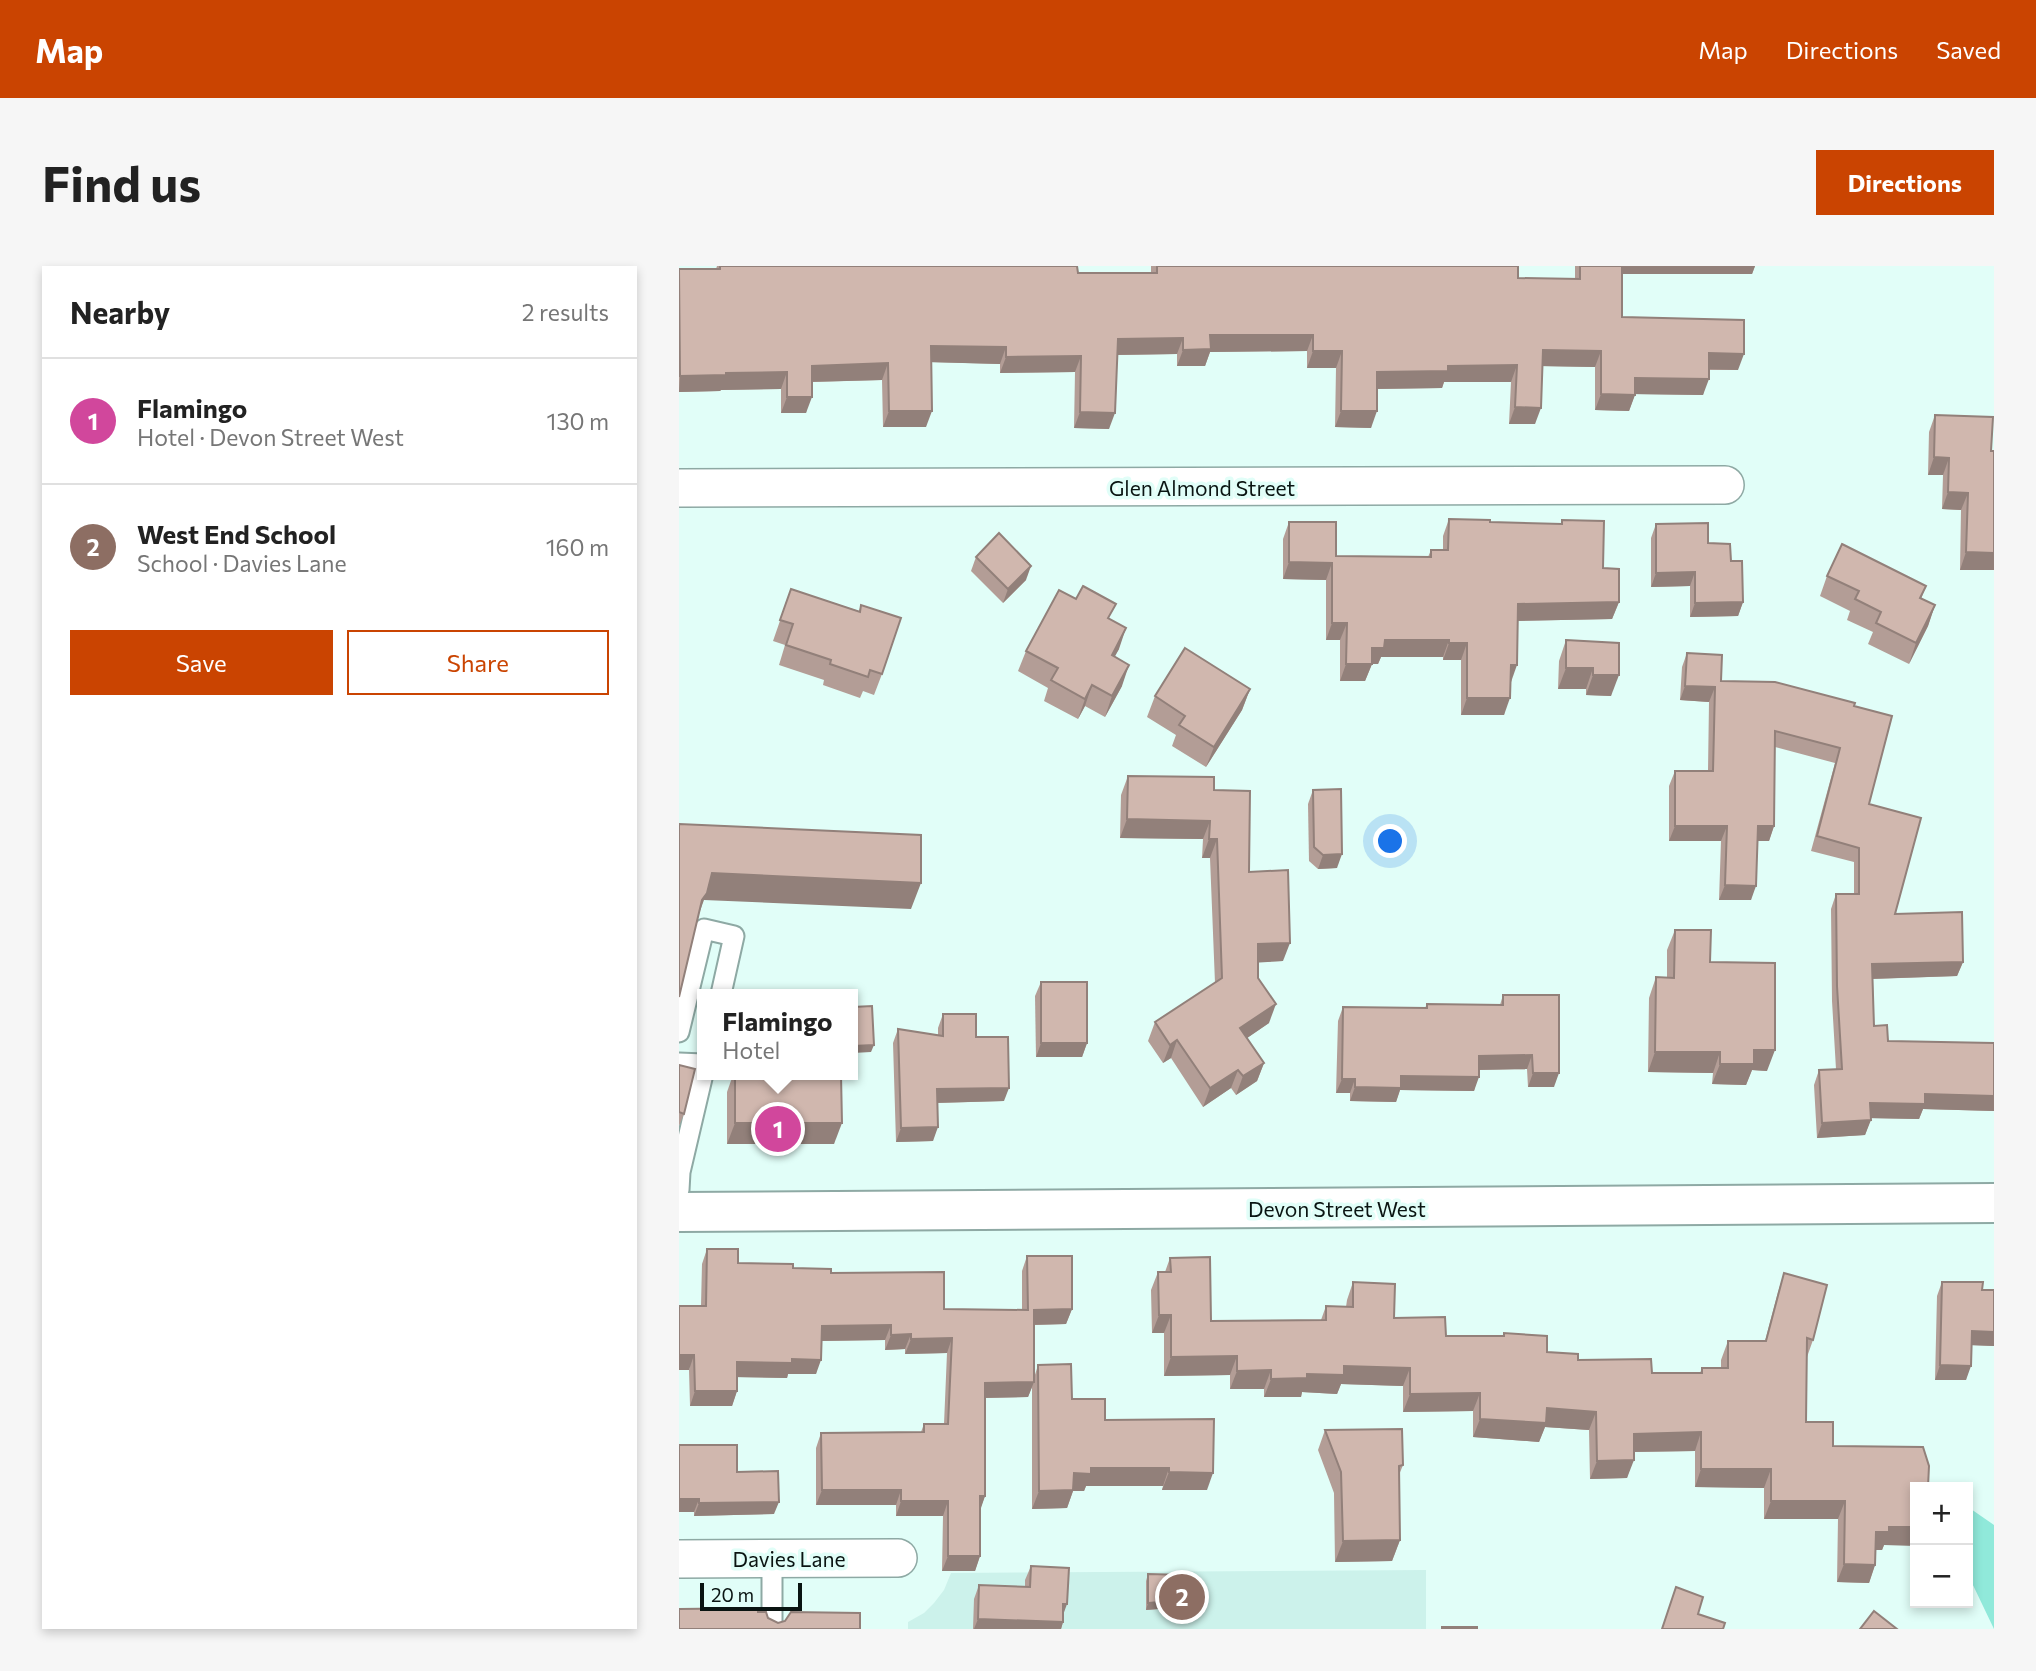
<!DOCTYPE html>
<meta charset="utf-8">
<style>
body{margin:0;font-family:Commissioner,sans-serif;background:#f6f6f6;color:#222}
.controls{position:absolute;right:21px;bottom:21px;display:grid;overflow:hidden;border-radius:0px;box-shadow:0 4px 10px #0003}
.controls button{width:63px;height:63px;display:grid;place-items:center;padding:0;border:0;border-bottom:2px solid #e0e0e0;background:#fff;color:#222;font:35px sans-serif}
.scale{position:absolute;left:21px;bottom:18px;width:102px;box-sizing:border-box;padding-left:7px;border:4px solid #0a1412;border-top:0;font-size:19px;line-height:24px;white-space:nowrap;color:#0a1412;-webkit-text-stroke:5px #e1fef8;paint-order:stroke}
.you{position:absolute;left:712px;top:576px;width:24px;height:24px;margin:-18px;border:5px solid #fff;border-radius:50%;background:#1a73e8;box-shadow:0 0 0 10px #1a73e833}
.badge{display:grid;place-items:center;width:46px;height:46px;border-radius:50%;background:#ca4401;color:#fff;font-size:23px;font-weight:700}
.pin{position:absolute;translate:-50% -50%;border:4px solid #fff;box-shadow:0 2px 7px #0006}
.popup{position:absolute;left:18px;top:723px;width:161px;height:91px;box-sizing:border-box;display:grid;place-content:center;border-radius:0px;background:#fff;filter:drop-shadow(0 2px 5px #0005);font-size:23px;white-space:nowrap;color:#767676}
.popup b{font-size:26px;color:#222}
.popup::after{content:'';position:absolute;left:50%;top:100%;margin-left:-14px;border:14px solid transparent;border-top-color:#fff}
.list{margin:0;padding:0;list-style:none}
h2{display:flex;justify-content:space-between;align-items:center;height:91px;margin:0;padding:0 28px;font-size:30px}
h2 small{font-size:23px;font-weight:400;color:#767676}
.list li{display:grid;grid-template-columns:46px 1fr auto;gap:21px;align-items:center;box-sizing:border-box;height:126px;padding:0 28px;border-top:2px solid #e0e0e0}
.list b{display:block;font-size:26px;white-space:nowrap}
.list p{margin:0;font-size:23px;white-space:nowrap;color:#767676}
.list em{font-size:23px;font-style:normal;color:#767676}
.actions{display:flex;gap:14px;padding:21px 28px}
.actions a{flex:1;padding:16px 0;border:2px solid #ca4401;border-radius:0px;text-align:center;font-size:24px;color:#ca4401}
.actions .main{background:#ca4401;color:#fff}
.map{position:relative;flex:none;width:1315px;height:1363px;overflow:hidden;border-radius:0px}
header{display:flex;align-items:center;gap:42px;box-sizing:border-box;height:98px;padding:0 35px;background:#ca4401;color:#fff}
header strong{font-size:33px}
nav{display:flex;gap:38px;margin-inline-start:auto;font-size:24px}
.intro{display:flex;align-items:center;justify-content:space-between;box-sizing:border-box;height:168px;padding:0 42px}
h1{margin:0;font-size:49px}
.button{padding:18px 32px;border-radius:0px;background:#ca4401;color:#fff;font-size:24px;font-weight:700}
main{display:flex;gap:42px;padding:0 42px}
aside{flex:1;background:#fff;border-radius:0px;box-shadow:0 4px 10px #0003}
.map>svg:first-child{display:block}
.built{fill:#ccf2eb}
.green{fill:#90e9da}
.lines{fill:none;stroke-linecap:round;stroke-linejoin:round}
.service-casing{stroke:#8ea9a4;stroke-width:23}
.minor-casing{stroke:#8ea9a4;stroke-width:40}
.primary-casing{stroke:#8ea9a4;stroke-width:42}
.service{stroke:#fff;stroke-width:19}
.minor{stroke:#fff;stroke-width:37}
.primary{stroke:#fff;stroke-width:38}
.wall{fill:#b39d96}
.shaded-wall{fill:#92807a}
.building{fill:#d0b7ae;stroke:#92807a;stroke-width:2}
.labels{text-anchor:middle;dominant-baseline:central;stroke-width:7;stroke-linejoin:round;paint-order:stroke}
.street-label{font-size:21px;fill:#0a1412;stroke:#e1fef8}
</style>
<header>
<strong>Map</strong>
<nav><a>Map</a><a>Directions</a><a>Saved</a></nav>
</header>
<div class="intro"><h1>Find us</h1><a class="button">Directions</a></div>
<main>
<aside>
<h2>Nearby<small>2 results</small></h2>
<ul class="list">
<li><span class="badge" style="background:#d1479c">1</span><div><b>Flamingo</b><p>Hotel · Devon Street West</p></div><em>130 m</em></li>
<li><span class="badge" style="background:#8d6e63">2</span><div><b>West End School</b><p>School · Davies Lane</p></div><em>160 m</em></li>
</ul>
<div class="actions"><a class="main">Save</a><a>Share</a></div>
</aside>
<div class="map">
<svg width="1315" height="1363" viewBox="0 0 1315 1363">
<rect width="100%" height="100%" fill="#e1fef8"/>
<polygon class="built" points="747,1304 747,1363 229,1363 229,1356 245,1347 255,1337 265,1324 272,1307"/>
<polygon class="green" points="1289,1241 1315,1259 1315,1363 1293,1317 1289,1314"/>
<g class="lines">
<g class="service-casing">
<g id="service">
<polyline points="0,766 25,663 55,670 42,728"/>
<polyline points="0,797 24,798"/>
<polyline points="0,924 1,906 24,808"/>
<polyline points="93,1292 93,1363"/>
</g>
</g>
<g class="minor-casing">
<g id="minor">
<polyline points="0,222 1046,219"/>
<polyline points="0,1293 219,1292"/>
</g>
</g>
<g class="primary-casing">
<polyline id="primary" points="0,946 1315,937"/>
</g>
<use href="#service" class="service"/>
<use href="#minor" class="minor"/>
<use href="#primary" class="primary"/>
</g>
<g class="wall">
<polygon points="38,0 398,0 399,7 472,7 472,0 839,0 839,12 896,13 896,0 1076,0 1073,8 943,8 943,51 1059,104 1030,104 1024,129 956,128 950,145 916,144 916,101 863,100 856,158 830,158 832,116 765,116 763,122 698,123 692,162 656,161 657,102 628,102 628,85 531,86 526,100 498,100 498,88 438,89 430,163 395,162 396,106 321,107 321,98 252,96 247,161 204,161 203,114 133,116 127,147 102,147 102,123 42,124 41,125 0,126 0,3 37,3"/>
<polygon points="1256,149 1312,185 1315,304 1281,304 1282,244 1263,243 1264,209 1249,209 1250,166"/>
<polygon points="770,253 811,256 882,258 883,254 924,302 940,336 933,353 839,355 832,416 825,449 782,449 782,394 764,394 764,391 702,391 699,398 693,398 686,415 661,415 661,374 647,374 647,314 604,313 604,273 610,256 657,290 749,291 752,284 764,284 764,270"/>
<polygon points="977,258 1029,277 1052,295 1064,336 1059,350 1011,351 1011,320 972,321 972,272"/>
<polygon points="297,291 347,314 324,337 292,305"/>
<polygon points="1148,310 1247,320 1242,333 1256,339 1249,360 1230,398 1189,378 1194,366 1168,354 1171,345 1141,330"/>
<polygon points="112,323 180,345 182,339 203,408 195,429 184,425 181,432 144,419 145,414 100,399 106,379 94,375"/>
<polygon points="431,353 440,383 435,391 443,420 426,451 406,440 399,453 365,435 369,422 339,405 347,385"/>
<polygon points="887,374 940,377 932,430 907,429 907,423 879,423 880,395"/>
<polygon points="1008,387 1042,415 1175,440 1190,538 1216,648 1284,696 1278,710 1194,713 1195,760 1209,775 1315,777 1315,845 1244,843 1240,853 1192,852 1186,869 1138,872 1135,819 1140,804 1157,803 1153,735 1152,643 1157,628 1175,628 1175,596 1132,585 1156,497 1096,481 1095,560 1090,575 1079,575 1072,634 1040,634 1042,575 990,575 990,520 996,505 1029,505 1030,436 1001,434 1003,401"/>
<polygon points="571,423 563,444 527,501 493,480 497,469 468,451 476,430"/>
<polygon points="449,510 535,524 570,606 604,695 579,696 579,712 590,757 568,772 585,797 578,815 557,829 552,822 524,841 492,792 484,797 469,775 476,756 536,717 531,592 523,592 524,573 441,572 442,529"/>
<polygon points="634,524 658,602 639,603 630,595 629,538"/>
<polygon points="996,664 1031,696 1088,805 1073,804 1067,819 1033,818 1034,807 969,806 970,732 977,711 988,712 988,684"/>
<polygon points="362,716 408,777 403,791 357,791 356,730"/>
<polygon points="824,729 875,821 849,821 848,803 800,804 795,825 721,824 717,836 671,835 671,827 657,827 659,755 664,741 746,742 748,738 821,739"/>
<polygon points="264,748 297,771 325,835 258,837 254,875 217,876 214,777 219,763 259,769 259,762"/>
<polygon points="0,799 5,848 0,860"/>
<polygon points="54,809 162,809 155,878 48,878 48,826"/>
<polygon points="28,983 59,997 114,1002 152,1007 265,1043 343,1044 343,1005 348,990 393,1043 387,1058 355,1059 355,1112 359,1099 393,1133 426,1154 528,1224 483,1224 484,1220 407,1220 405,1225 394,1225 388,1242 353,1243 353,1121 349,1131 306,1132 306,1230 301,1243 301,1290 296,1305 263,1305 264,1250 217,1250 217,1239 137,1239 137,1182 142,1167 242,1166 245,1158 265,1158 268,1087 226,1088 226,1083 206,1084 206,1074 143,1075 137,1108 109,1108 108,1112 58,1111 58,1125 53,1140 11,1140 10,1104 22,1040 23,998"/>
<polygon points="491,992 532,1055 642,1054 647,1040 667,1041 668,1034 674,1016 715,1052 767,1070 824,1070 825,1067 868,1086 899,1094 973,1107 1021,1107 1023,1102 1042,1102 1042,1094 1049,1075 1086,1075 1099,1026 1105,1007 1134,1074 1128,1091 1127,1156 1154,1180 1205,1279 1203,1284 1197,1284 1196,1299 1190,1317 1158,1316 1159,1253 1085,1253 1085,1222 1016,1221 1016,1185 955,1186 948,1212 911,1213 910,1164 866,1161 860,1176 794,1171 794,1145 724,1146 724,1120 662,1118 658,1128 623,1126 622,1131 585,1131 585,1123 551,1123 551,1109 485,1110 485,1067 473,1067 472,1024 479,1006 486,1006"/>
<polygon points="1263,1016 1303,1024 1315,1024 1315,1080 1292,1079 1287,1114 1256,1114 1258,1030"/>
<polygon points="646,1164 724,1199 720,1209 721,1274 713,1295 656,1296 655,1227 639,1184"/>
<polygon points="58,1206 95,1248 15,1250 15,1246 0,1246"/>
<polygon points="352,1300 384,1350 384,1356 382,1363 294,1363 295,1333 300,1319 346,1321 346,1314"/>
<polygon points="469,1308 504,1341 467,1344 467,1315"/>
</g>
<g class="shaded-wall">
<polygon points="940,0 1076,0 1073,8 938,8"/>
<polygon points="531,69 634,69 628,85 531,86 526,100 498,100 504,84"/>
<polygon points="504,72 498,88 433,89 439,73"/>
<polygon points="252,80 327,81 321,98 246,96"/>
<polygon points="864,84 922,85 916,101 858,100"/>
<polygon points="634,85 663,85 657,102 628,102"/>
<polygon points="1030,87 1065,88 1059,104 1024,103"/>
<polygon points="402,90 396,106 321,107 327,91"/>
<polygon points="209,97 203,114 127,116 133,100"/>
<polygon points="838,99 832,116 765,116 763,122 692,123 698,106 769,100"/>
<polygon points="108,106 102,123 42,124 41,125 0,126 1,110 47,107"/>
<polygon points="956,112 1030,113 1024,129 950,128"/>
<polygon points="922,128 956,129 950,145 916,144"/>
<polygon points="108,131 133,131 127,147 102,147"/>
<polygon points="836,141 862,142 856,158 830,158"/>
<polygon points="210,145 253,145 247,161 204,161"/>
<polygon points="662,145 698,145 692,162 656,161"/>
<polygon points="401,146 436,147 430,163 395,162"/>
<polygon points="1255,191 1270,192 1264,209 1249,209"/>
<polygon points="1269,226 1289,227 1282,244 1263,243"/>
<polygon points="1287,286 1315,287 1315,304 1281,304"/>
<polygon points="610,296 653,297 647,314 604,313"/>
<polygon points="352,300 347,314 324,337 329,323"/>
<polygon points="1016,306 1011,320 972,321 977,307"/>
<polygon points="940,336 933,353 833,355 839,338"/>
<polygon points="1064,336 1059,350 1011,351 1016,337"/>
<polygon points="1256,339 1249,360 1230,398 1237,377"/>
<polygon points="653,357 668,357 661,374 647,374"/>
<polygon points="447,362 440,383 425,410 433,389"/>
<polygon points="706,374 770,374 764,391 702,391 699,398 693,398 686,415 661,415 667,398"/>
<polygon points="770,377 788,377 782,394 764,394"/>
<polygon points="450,399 443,420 426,451 433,430"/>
<polygon points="832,399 838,399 832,416 826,416"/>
<polygon points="887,402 914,402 907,423 879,423"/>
<polygon points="914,409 940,409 932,430 907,429"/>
<polygon points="413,419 406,440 399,453 406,433"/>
<polygon points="1006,420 1036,421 1030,436 1001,434"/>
<polygon points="571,423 563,444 527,501 535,481"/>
<polygon points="788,432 831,432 825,449 782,449"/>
<polygon points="448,553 531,555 524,573 441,572"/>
<polygon points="996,560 1048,560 1042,575 990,575"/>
<polygon points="1079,560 1095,560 1090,575 1074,575"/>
<polygon points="530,573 538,573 531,592 523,592"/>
<polygon points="663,588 658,602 639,603 644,589"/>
<polygon points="33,607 242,617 232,643 25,634 18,653 13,660"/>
<polygon points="1046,619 1077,620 1072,634 1040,634"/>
<polygon points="611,677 604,695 572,697 579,678"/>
<polygon points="1284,696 1278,710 1188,713 1193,698"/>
<polygon points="597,738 590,757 555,781 561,762"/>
<polygon points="498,774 492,792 484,797 491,779"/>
<polygon points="362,777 408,777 403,791 357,791"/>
<polygon points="195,779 192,786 174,787 174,780"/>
<polygon points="1075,784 1096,784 1088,805 1073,804 1067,819 1033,818 1041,798"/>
<polygon points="976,786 1041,786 1034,807 969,806"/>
<polygon points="853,789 848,803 795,804 800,790"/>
<polygon points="585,797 578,815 557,829 564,810"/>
<polygon points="559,804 552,822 524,841 531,822"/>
<polygon points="854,807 880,807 875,821 849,821"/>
<polygon points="722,810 800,811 795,825 721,824 717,836 671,835 676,821"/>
<polygon points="663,813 676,813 671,827 657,827"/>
<polygon points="330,822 325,835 253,837 258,823"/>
<polygon points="1246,828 1315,830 1315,845 1244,843 1240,853 1185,852 1191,837"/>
<polygon points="1192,854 1186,869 1138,872 1143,857"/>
<polygon points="56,857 163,857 155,878 48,878"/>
<polygon points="259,861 254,875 217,876 222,862"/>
<polygon points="393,1043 387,1058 349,1059 355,1044"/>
<polygon points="480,1049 492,1049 485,1067 473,1067"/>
<polygon points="212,1059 206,1074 137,1075 143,1060"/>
<polygon points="1293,1065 1315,1066 1315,1080 1288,1079"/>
<polygon points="232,1068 226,1083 206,1084 212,1069"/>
<polygon points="273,1072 268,1087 226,1088 232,1073"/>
<polygon points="0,1089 15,1089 10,1104 0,1104"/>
<polygon points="558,1090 551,1109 485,1110 492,1091"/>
<polygon points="113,1093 142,1094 137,1108 109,1108 108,1112 52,1111 58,1096"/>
<polygon points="1261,1099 1292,1100 1287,1114 1256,1114"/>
<polygon points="665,1100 731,1102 724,1120 662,1118 658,1128 623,1126 622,1131 585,1131 592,1113 628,1108"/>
<polygon points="592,1104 585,1123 551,1123 558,1105"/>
<polygon points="355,1116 349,1131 301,1132 306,1117"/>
<polygon points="16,1125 58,1125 53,1140 11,1140"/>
<polygon points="801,1127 794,1145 724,1146 731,1128"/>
<polygon points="868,1142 917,1146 910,1164 866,1161 860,1176 794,1171 801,1153"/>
<polygon points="1022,1166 1016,1185 948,1186 955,1168"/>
<polygon points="955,1194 948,1212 911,1213 918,1195"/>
<polygon points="412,1202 490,1202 484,1220 407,1220 405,1225 394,1225 388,1242 353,1243 360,1225 395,1207"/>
<polygon points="1022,1203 1092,1203 1085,1222 1016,1221"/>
<polygon points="490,1206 534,1207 528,1224 483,1224"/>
<polygon points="143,1224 222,1224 217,1239 137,1239"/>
<polygon points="301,1230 306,1230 301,1245"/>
<polygon points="0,1233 20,1233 15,1246 0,1246"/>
<polygon points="222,1235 269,1235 264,1250 217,1250"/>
<polygon points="1092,1235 1166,1235 1159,1253 1085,1253"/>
<polygon points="100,1236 95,1248 15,1250 20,1237"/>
<polygon points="1210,1261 1236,1261 1236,1280 1205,1279 1203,1284 1190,1284 1197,1266"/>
<polygon points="721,1274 713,1295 656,1296 664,1275"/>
<polygon points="269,1290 301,1290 296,1305 263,1305"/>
<polygon points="1165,1298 1196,1299 1190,1317 1158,1316"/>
<polygon points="506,1334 504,1341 467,1344 469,1337"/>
<polygon points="384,1338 388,1338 383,1352"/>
<polygon points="299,1353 384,1356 382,1363 295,1363"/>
</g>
<g class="building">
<polygon points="41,0 398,0 399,7 478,7 478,0 839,0 839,12 901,13 901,0 943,0 943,51 1065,54 1065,88 1030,87 1030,113 956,112 956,129 922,128 922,85 864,84 862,142 836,141 838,99 769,100 769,105 698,106 698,145 662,145 663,85 634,85 634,69 531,69 532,83 504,84 504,72 439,73 436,147 401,146 402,90 327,91 327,81 252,80 253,145 210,145 209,97 133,100 133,131 108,131 108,106 47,107 47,109 1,110 0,3 41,3"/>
<polygon points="1256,149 1314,151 1312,185 1315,185 1315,287 1287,286 1289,227 1269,226 1270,192 1255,191"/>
<polygon points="770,253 811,254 811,256 883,258 883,254 925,255 924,302 940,303 940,336 839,338 838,399 832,399 831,432 788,432 788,377 770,377 770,374 706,374 705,382 693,382 693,398 667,398 668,357 653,357 653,297 610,296 610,256 657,256 657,290 752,291 752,284 769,284"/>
<polygon points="1029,257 1029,277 1051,278 1052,295 1063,295 1064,336 1016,337 1016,306 977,307 977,258"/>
<polygon points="320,267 352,300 329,323 297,291"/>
<polygon points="1163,278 1247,320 1241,332 1256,339 1237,377 1197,357 1202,346 1176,333 1180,325 1148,310"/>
<polygon points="404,320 437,338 429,352 447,362 433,389 450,399 433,430 413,419 406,433 372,414 379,402 347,385 380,324 397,333"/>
<polygon points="112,323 181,346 182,339 222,352 203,408 191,404 189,411 151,398 152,394 107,379 114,358 101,354"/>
<polygon points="887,374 940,377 940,409 914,409 914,402 887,402"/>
<polygon points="506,382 571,423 535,481 500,459 506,450 476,430"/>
<polygon points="1008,387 1043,389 1042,415 1096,416 1176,437 1175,440 1213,450 1190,538 1242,552 1216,648 1283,646 1284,696 1193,698 1195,760 1208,759 1209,775 1315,777 1315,830 1246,828 1246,838 1191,837 1192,854 1143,857 1140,804 1163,803 1158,720 1157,628 1180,628 1180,582 1138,570 1161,482 1096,465 1095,560 1079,560 1077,620 1046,619 1048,560 996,560 996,505 1034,505 1036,421 1006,420"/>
<polygon points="449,510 535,511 535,524 571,525 570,606 609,604 611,677 579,678 579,712 597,738 561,762 585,797 564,810 559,804 531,822 498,774 491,779 476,756 543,712 538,573 530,573 531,555 448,553"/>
<polygon points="662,523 663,588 644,589 635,581 634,524"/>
<polygon points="0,558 242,569 242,617 33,607 28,627 23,634 0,731"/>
<polygon points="996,664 1032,664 1031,696 1096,697 1096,784 1075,784 1075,798 1041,798 1041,786 976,786 977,711 995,712"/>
<rect x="362" y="716" width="46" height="61"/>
<polygon points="824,729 880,729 880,807 854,807 853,789 800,790 800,811 722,810 722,822 676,821 676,813 663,813 664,741 748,742 748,738 824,739"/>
<polygon points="193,740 195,779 174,780 174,741"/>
<polygon points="264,748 297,748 297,771 329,771 330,822 258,823 259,861 222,862 219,763 264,770"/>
<polygon points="0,799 16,803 5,848 0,846"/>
<polygon points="56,809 162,809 163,857 56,857"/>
<polygon points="28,983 59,983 59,997 114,998 114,1002 152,1003 152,1007 265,1006 265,1043 349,1044 348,990 393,990 393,1043 355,1044 355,1116 306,1117 306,1230 301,1230 301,1290 269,1290 269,1235 222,1235 222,1224 143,1224 142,1167 245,1166 245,1158 269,1158 273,1072 232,1073 232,1068 212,1069 212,1059 143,1060 142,1094 113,1093 113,1097 58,1096 58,1125 16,1125 15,1089 0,1089 0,1040 27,1040"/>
<polygon points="531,991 532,1055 647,1054 647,1040 674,1041 674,1016 716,1018 715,1052 766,1051 767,1070 825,1070 825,1067 868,1070 868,1086 899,1088 899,1094 972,1093 973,1107 1023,1107 1023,1102 1049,1102 1049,1075 1087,1075 1105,1007 1148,1019 1134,1074 1128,1072 1127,1156 1154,1156 1154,1180 1244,1181 1250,1200 1249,1221 1236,1221 1236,1261 1210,1261 1210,1266 1197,1266 1196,1299 1165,1298 1166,1235 1092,1235 1092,1203 1022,1203 1022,1166 955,1168 955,1194 918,1195 917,1146 868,1142 867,1157 801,1153 801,1127 731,1128 731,1102 665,1100 665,1109 628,1108 628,1112 592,1113 592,1104 558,1105 558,1090 492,1091 492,1049 480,1049 479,1006 492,1006 491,992"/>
<polygon points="1263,1016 1304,1016 1303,1024 1315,1024 1315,1066 1293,1065 1292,1100 1261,1099"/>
<polygon points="392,1098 393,1133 426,1133 426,1154 535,1153 534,1207 490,1206 490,1202 412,1202 412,1208 395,1207 394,1224 360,1225 359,1099"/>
<polygon points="723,1163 724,1199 720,1200 721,1274 664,1275 662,1206 646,1164"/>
<polygon points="0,1179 58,1179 58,1206 99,1205 100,1236 20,1237 20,1233 0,1233"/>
<polygon points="352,1300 390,1302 388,1338 384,1338 384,1356 299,1353 300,1319 351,1321"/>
<polygon points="469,1308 506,1309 506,1334 469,1337"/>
<polygon points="997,1321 1024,1331 1019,1348 1046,1357 1044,1363 983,1363"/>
<polygon points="79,1342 79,1346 87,1346 89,1352 99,1357 106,1355 112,1346 181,1347 181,1363 0,1363 0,1343"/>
<polygon points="1195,1345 1218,1363 1181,1363"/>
<rect x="763" y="1361" width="35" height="2"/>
</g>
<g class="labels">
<g class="street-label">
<text x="523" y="221">Glen Almond Street</text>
<text x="658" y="942">Devon Street West</text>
<text x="110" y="1292">Davies Lane</text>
</g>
</g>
</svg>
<div class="controls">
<button>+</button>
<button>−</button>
</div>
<div class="scale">20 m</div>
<div class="you"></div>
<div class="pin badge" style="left:99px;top:863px;background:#d1479c">1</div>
<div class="popup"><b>Flamingo</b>Hotel</div>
<div class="pin badge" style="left:503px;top:1331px;background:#8d6e63">2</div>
</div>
</main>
